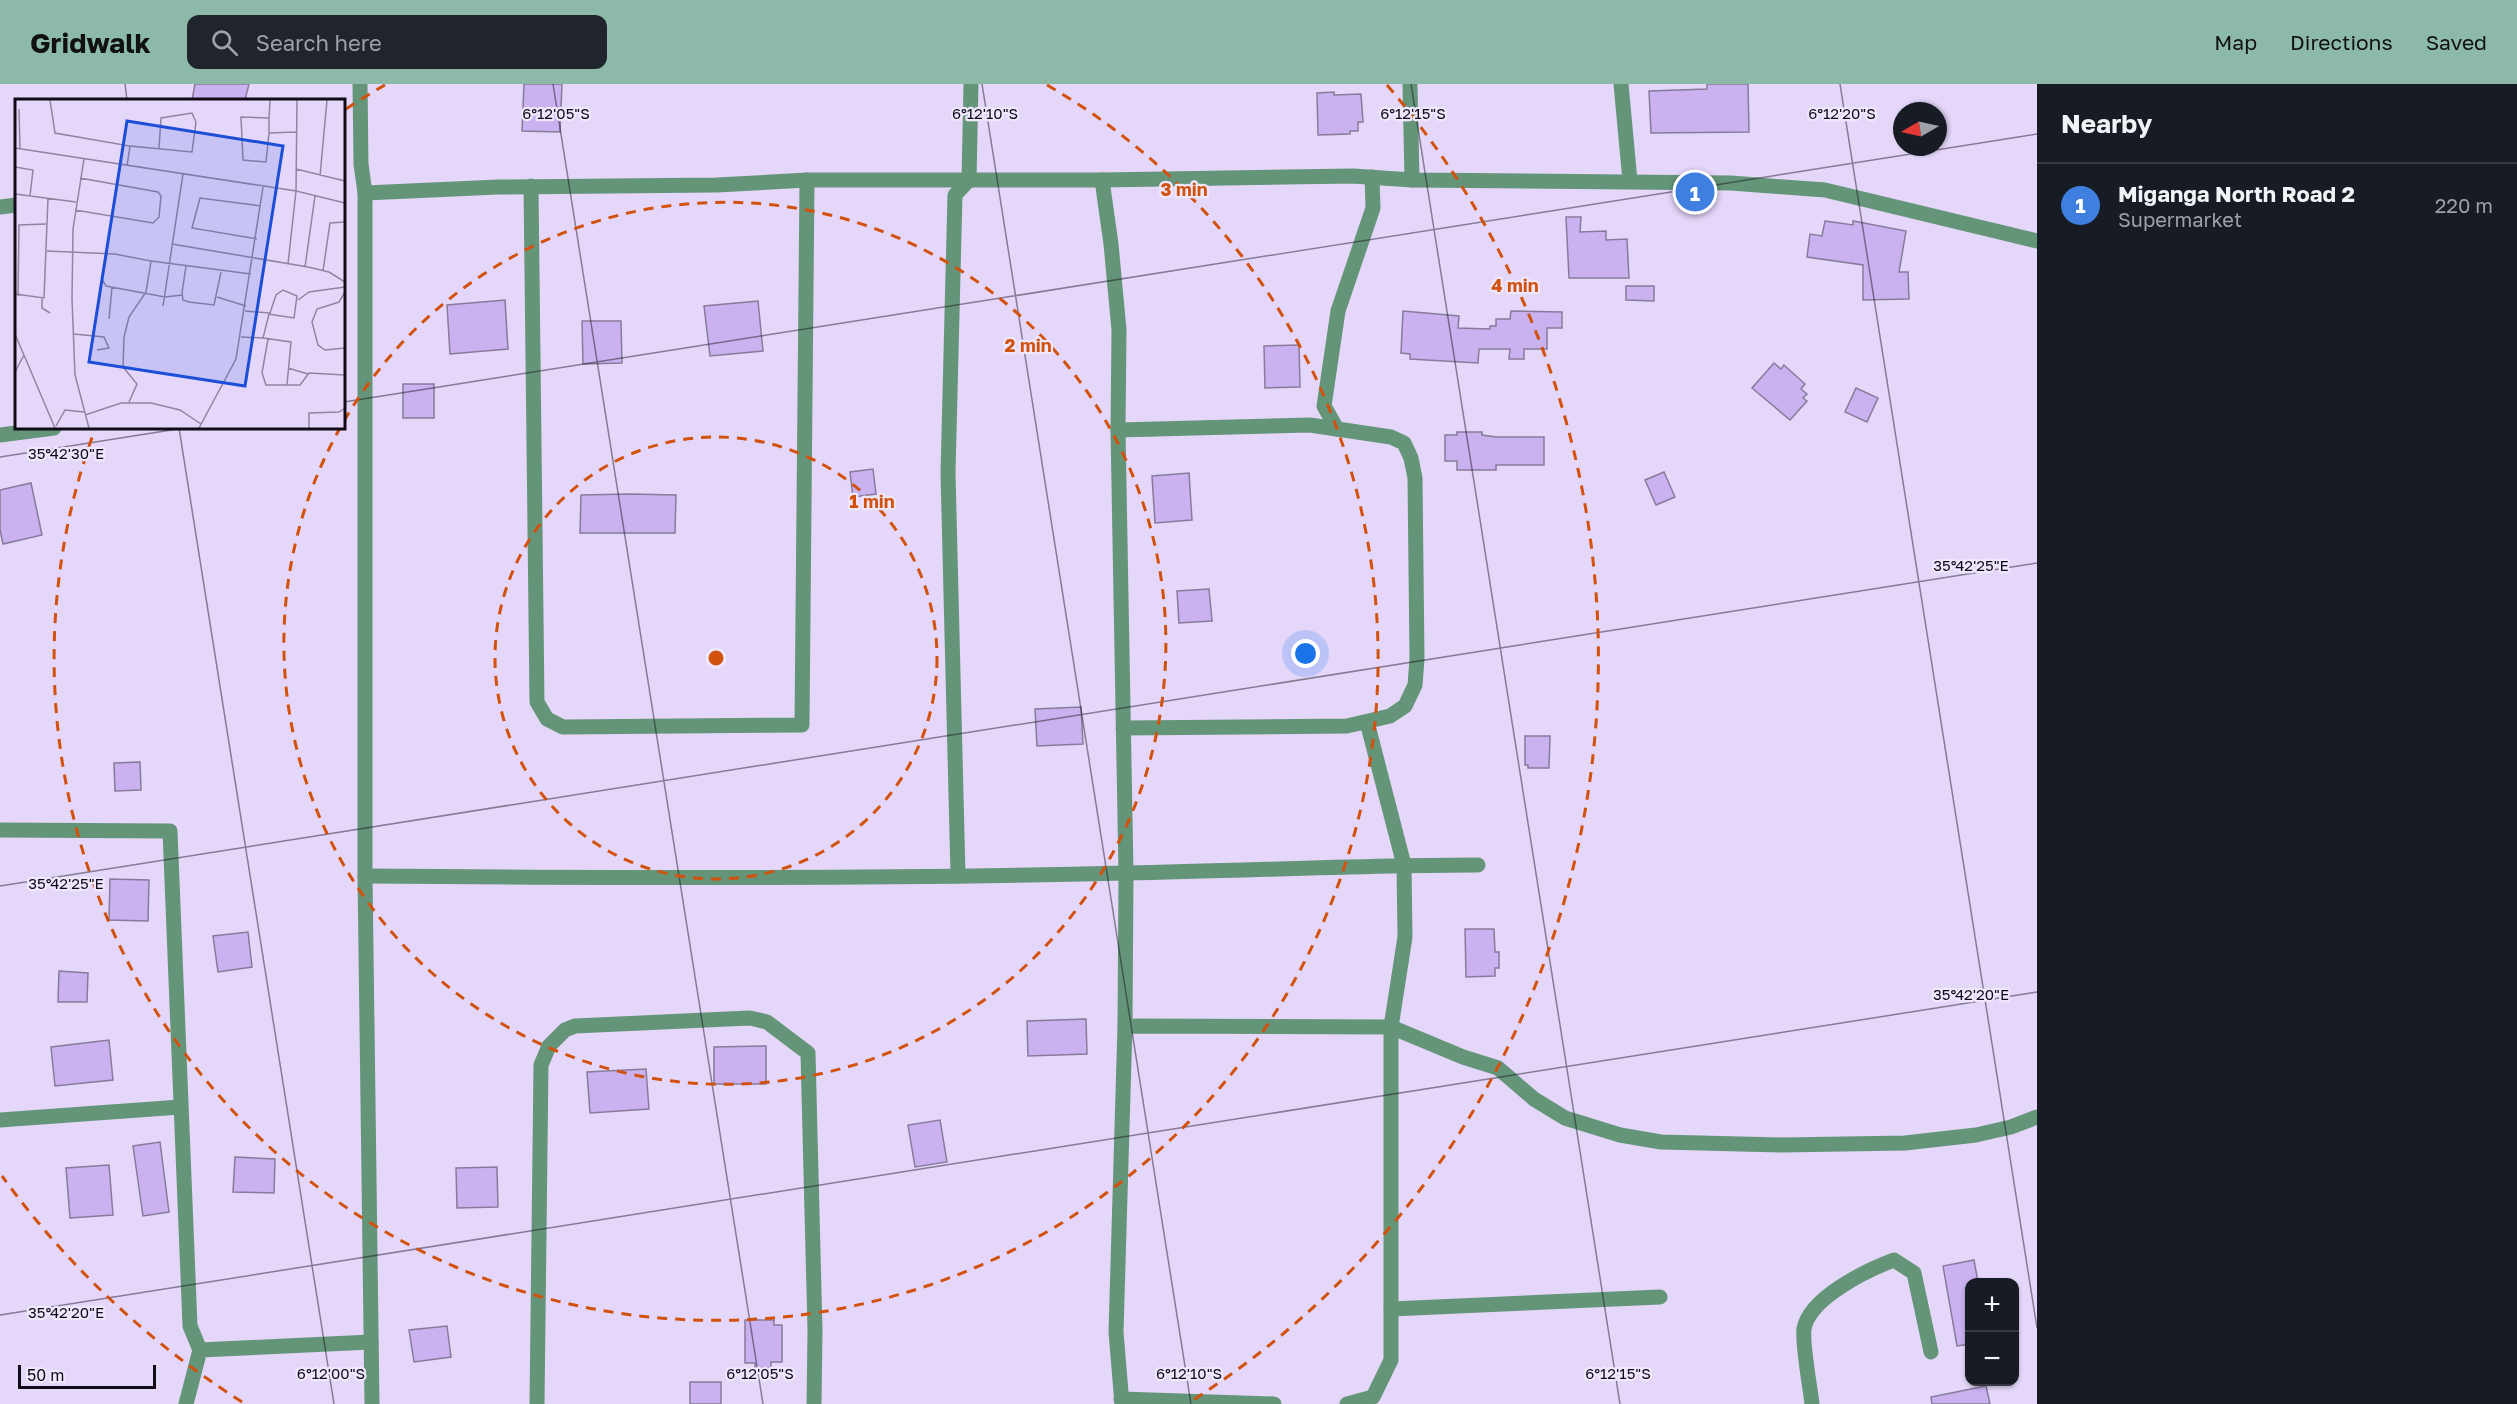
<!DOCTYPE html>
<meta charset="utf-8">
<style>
body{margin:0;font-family:"Golos Text",sans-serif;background:#20242c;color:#f1f3f6}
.controls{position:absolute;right:18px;bottom:18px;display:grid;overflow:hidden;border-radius:12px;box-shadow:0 2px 4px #0004}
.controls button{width:54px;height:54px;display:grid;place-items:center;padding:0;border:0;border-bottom:2px solid #363941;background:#171b24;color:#f1f3f6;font:30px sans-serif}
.compass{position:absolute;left:1893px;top:18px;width:54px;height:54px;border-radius:50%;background:#171b24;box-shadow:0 2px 4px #0004;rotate:261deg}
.scale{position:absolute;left:18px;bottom:15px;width:138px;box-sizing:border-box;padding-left:6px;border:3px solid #100b17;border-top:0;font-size:16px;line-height:21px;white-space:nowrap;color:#100b17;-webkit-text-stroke:4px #efe7fd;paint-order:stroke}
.you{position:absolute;left:1306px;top:570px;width:21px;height:21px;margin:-15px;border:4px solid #fff;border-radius:50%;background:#1a73e8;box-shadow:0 0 0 9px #1a73e833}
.badge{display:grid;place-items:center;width:39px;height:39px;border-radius:50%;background:#8cb9a8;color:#fff;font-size:20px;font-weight:700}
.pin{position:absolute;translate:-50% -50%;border:3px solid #fff;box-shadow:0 2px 6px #0006}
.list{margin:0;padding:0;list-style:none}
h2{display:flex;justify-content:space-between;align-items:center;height:78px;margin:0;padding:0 24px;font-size:26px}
h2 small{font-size:20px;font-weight:400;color:#9ea1a6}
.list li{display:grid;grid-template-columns:39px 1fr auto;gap:18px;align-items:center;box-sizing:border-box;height:84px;padding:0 24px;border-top:2px solid #363941}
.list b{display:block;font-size:22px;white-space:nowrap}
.list p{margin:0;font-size:20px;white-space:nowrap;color:#9ea1a6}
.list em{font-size:20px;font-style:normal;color:#9ea1a6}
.icon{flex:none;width:33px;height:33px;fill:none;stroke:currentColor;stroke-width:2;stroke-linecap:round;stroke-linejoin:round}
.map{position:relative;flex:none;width:2037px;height:1320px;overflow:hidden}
header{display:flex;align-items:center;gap:36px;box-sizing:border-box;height:84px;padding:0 30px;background:#8cb9a8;color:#111}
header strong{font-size:28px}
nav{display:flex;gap:33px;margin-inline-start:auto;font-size:21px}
.search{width:420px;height:54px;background:#20242c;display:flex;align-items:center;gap:15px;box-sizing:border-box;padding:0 21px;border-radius:12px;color:#9ea1a6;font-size:22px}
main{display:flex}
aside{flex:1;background:#171b24}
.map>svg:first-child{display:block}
.building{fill:#cab1ef;stroke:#877b9b;stroke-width:1.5}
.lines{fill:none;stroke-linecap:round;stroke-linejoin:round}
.street{stroke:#659579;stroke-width:15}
.ticks{fill:none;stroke:#100b17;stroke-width:1.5;stroke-opacity:0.45}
.ring{fill:none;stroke:#d2510d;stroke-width:3;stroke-dasharray:10 8}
.inset-road{fill:none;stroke:#90859f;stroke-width:1.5}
.view{fill:#1d4ed8;fill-opacity:0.15;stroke:#1d4ed8;stroke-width:3}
.inset-edge{fill:none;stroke:#100b17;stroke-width:3}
.ticks-label{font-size:15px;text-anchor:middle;fill:#100b17;stroke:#efe7fd;stroke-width:4.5;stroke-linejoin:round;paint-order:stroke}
.centre{fill:#d2510d;stroke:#efe7fd;stroke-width:3}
.ring-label{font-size:18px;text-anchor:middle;font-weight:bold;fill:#d2510d;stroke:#efe7fd;stroke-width:4.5;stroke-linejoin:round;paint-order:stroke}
</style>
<header>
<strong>Gridwalk</strong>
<div class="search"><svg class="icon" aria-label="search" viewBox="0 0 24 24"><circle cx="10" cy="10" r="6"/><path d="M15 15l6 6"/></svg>Search here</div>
<nav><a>Map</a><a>Directions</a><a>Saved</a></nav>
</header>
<main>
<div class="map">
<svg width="2037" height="1320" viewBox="0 0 2037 1320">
<rect width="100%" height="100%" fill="#e5d7fa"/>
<g class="building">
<polygon points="195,0 249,0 245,16 192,16"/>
<polygon points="524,0 562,0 560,48 522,47"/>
<polygon points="1707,0 1748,0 1749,48 1651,49 1649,7 1707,5"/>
<polygon points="1334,8 1334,11 1361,10 1363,38 1358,38 1358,47 1350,47 1350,50 1318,51 1317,9"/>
<polygon points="1566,133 1581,133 1580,148 1606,147 1606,156 1627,155 1629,194 1569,194"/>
<polygon points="1825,137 1853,141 1853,137 1906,147 1899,188 1908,188 1909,215 1863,216 1863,181 1807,173 1810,150 1822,152"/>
<polygon points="1626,202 1654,202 1654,217 1626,216"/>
<polygon points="505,216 508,265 450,270 447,221"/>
<polygon points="758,217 763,267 710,272 704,222"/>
<polygon points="1403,227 1459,232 1458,244 1490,245 1490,242 1496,242 1496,235 1510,235 1511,227 1562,228 1562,244 1547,244 1547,265 1524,265 1524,275 1509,275 1510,265 1479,265 1478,279 1410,275 1410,270 1401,269"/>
<polygon points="582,237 621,237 622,279 583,280"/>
<polygon points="1299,261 1300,303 1265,304 1264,262"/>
<polygon points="1774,279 1781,285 1784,281 1805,300 1801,305 1807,310 1803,314 1807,317 1790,336 1752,304"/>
<rect x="403" y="300" width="31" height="34"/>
<polygon points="1856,304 1878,314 1867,338 1845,328"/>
<polygon points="1457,348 1482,348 1482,351 1496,353 1544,353 1544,381 1496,381 1496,386 1457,386 1457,377 1445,377 1445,351 1457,351"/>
<polygon points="873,385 876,410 853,413 850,388"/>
<polygon points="1664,388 1675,413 1656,421 1645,396"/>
<polygon points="1189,389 1192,436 1155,439 1152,392"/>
<polygon points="31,399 42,451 3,460 0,446 0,406"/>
<polygon points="630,410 676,411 675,449 580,449 581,411"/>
<polygon points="1209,505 1212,537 1179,539 1177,507"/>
<polygon points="1081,623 1083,660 1037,662 1035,625"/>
<polygon points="1525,652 1550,652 1549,684 1528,684 1528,681 1525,681"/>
<polygon points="140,678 141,706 115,707 114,679"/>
<polygon points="110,795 149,796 148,837 109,836"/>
<polygon points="1465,845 1494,845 1495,868 1499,868 1499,884 1495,884 1495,892 1466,893"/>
<polygon points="248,848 252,883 218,888 213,852"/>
<polygon points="59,887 88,889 87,918 58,918"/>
<polygon points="1086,935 1087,970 1028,972 1027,937"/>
<polygon points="109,956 113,996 55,1002 51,963"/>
<polygon points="766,962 766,1000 714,1000 714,963"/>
<polygon points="646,985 649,1025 590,1029 587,988"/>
<polygon points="940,1036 947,1078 915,1083 908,1041"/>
<polygon points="160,1058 169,1128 143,1132 133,1062"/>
<polygon points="235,1073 275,1075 274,1109 233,1108"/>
<polygon points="109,1081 113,1131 70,1134 66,1084"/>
<polygon points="497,1083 498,1123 457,1124 456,1084"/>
<polygon points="1974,1176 1978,1198 1970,1198 1970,1260 1957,1262 1943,1182"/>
<polygon points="745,1236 774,1236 774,1241 782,1241 782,1278 771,1278 771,1284 755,1284 755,1279 745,1279"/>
<polygon points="447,1242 451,1273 414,1278 409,1246"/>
<rect x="690" y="1298" width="31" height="22"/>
<polygon points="1986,1302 1990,1320 1932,1320 1931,1313"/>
</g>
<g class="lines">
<g class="street">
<polyline points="360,0 361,80 365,109 365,792 372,1320"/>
<polyline points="1410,0 1412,96"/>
<polyline points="1621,0 1630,97"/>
<polyline points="1102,96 1111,160 1119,246 1118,346 1126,789 1125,942"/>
<polyline points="531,102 537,618 547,635 563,643 802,641 807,96"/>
<polyline points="365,109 498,103 717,101 807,96 1102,96 1353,92 1412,96 1731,99 1825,106 2037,157"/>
<polyline points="0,123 16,121"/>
<polyline points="1337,345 1324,322 1338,227 1373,124 1372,93"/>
<polyline points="1118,346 1310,341 1391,353 1404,359 1411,374 1415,394 1417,575 1415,601 1405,622 1390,632 1347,642 1123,644"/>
<polyline points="0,351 54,344"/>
<polyline points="0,746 170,747 190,1242 200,1266"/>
<polyline points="958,791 948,389 955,111 969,96 971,0"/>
<path d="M365,792C619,794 872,795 1126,789C1243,787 1361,781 1478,781"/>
<polyline points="0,1036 180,1023"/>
<polyline points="1391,1225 1660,1213"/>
<polyline points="1121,1315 1274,1320"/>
<polyline points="186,1320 200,1266 371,1258"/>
<polyline points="537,1320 541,981 549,962 565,946 575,942 750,934 767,938 808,969 815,1247 814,1320"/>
<polyline points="1122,1320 1116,1248 1125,942 1391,943 1463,973 1498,984 1534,1015 1565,1034 1620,1051 1661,1058 1783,1061 1905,1059 1976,1051 2011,1043 2037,1033"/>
<polyline points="1347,1320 1373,1313 1391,1276 1391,943 1405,853 1404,781 1367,638"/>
<path d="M1812,1320C1810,1302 1802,1260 1804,1245C1809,1214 1867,1186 1894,1176L1914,1189L1931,1268"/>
</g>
</g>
<path class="ticks" d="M125,0L127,16M553,0L763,1320M982,0L1191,1320M1411,0L1620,1320M1840,0L2037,1244M344,318L2037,50M179,344L334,1320M0,373L184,344M0,802L2037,479M0,1231L2037,908"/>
<g class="ring">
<circle cx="716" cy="574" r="221"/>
<path d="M344 337A441 441 0 1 1 340 344"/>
<path d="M346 25A662 662 0 0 1 385 1M1047 1A662 662 0 1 1 94 348"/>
<path d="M242 1318A882 882 0 0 1 2 1092M1387 1A882 882 0 0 1 1190 1318"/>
</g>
<g transform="translate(15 15)">
<rect width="330" height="330" fill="#e5d7fa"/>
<path class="inset-road" d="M35,1L40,34L115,47L112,67M282,1L281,92L330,104M4,10L5,50M254,19L255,1M254,34L251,63L228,61L226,18L254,19V34L281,33M115,47L177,53L181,23L177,14L146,19L144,49M0,49L281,92L273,165M69,60L58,130L57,200L60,276L74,329M0,68L18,71L15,97M281,70L330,82M305,77L312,1M0,95L61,103M60,111L138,124L144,118L146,97L143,93L65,79M242,140L177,129L185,99L246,107M157,145L293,168L314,173L330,183M32,152L100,155L136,162L131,193L114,218L109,238L108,268L122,285L114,303M92,155L87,180L91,187L150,198L167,196M136,162L236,175M171,167L167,194L168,201L174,203L199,206L206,173M290,168L300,97M308,172L315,124L330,123M330,193L324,203L302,210L297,223L303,246L310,251L330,249M0,195L29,199L33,99M3,197L4,126L31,125M202,198L231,207M27,199V209L35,214M283,201L294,193L330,188M148,207L168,75M230,212L255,214L261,196L268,191L282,197L279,219L253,215M94,220L97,188M0,235L40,329M59,235L89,238L94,249L82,251M226,238L248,239L254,215M248,239L276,243L272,286M253,240L247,274L251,286H285L294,274L330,276M273,269L293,275M0,273L9,256M70,316L106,304H136L165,311L186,325M41,327L50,311L69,313M184,329L221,260L248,88M294,329V314L324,313L330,309"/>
<path class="view" d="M112,22L268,47L230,287L74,263Z"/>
<rect width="330" height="330" class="inset-edge"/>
</g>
<g class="ticks-label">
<text x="556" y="35">6°12'05"S</text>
<text x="985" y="35">6°12'10"S</text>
<text x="1413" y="35">6°12'15"S</text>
<text x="1842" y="35">6°12'20"S</text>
<text x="66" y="375">35°42'30"E</text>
<text x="1971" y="487">35°42'25"E</text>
<text x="66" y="805">35°42'25"E</text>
<text x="1971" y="916">35°42'20"E</text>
<text x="66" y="1234">35°42'20"E</text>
<text x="331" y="1295">6°12'00"S</text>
<text x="760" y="1295">6°12'05"S</text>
<text x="1189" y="1295">6°12'10"S</text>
<text x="1618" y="1295">6°12'15"S</text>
</g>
<circle cx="716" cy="574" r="9" class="centre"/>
<g class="ring-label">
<text x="1184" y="112">3 min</text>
<text x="1515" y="208">4 min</text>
<text x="1028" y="268">2 min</text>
<text x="872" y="424">1 min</text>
</g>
</svg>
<div class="controls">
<button>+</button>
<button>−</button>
</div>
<svg class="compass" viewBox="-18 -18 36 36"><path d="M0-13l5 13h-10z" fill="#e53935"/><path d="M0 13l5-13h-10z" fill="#9ea1a6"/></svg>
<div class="scale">50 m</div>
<div class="you"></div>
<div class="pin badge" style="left:1695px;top:108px;background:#3f7fe0">1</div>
</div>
<aside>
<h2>Nearby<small></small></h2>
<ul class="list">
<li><span class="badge" style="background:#3f7fe0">1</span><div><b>Miganga North Road 2</b><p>Supermarket</p></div><em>220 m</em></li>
</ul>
</aside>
</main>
